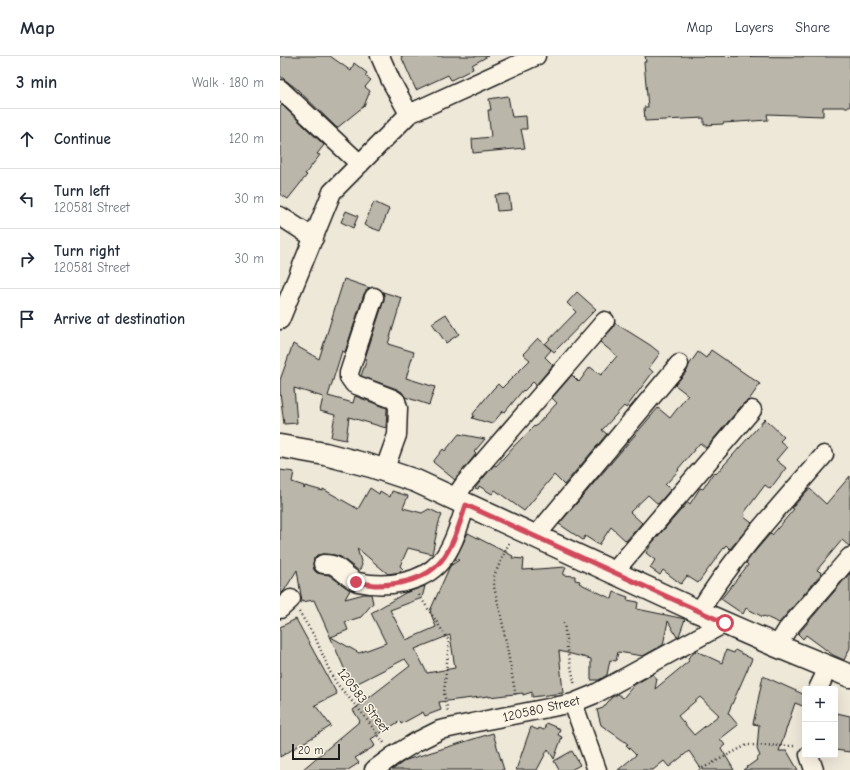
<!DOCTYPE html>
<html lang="en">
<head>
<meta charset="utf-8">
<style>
	body { margin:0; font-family:"Comic Neue",sans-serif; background:#f2f2f3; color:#1f2937 }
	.controls { position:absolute; right:12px; bottom:12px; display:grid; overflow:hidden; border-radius:4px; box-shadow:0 4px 16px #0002 }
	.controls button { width:36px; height:36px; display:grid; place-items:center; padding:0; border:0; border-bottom:1px solid #e0e1e3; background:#fff; color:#1f2937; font:20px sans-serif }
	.scale { position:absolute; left:12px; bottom:10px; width:48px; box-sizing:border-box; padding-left:4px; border:2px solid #1c1c1c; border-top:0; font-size:11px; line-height:14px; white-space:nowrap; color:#1c1c1c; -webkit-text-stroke:3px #fcf5e5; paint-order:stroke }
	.stop { position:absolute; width:12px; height:12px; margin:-9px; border:3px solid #d1495b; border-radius:50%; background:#fff }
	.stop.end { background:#d1495b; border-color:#fff; box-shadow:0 1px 4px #0008 }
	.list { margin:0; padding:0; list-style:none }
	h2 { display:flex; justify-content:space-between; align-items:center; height:52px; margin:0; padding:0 16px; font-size:17px }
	h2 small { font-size:13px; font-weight:400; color:#747a83 }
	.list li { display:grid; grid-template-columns:26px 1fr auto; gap:12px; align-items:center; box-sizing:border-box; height:60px; padding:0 16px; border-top:1px solid #e0e1e3 }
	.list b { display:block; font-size:15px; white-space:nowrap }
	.list p { margin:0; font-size:13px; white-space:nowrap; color:#747a83 }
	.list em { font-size:13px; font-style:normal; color:#747a83 }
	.icon { flex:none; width:22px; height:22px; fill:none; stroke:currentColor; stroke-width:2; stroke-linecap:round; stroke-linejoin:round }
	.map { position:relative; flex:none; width:570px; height:714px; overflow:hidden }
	header { display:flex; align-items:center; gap:24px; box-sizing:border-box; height:56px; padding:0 20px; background:#fff; border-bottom:1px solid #e0e1e3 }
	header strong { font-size:19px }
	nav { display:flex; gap:22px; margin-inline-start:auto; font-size:14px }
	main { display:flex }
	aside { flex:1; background:#fff }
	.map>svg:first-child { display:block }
</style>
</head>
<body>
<header>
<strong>Map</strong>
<nav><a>Map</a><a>Layers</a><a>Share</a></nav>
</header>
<main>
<aside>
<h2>3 min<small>Walk · 180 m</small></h2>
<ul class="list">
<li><svg class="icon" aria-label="ahead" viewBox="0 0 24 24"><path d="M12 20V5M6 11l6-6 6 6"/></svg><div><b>Continue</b></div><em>120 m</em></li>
<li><svg class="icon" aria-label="left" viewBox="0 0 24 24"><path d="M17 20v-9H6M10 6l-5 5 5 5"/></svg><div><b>Turn left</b><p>120581 Street</p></div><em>30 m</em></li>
<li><svg class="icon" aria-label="right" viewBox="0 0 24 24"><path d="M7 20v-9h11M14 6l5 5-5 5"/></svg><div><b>Turn right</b><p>120581 Street</p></div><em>30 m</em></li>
<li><svg class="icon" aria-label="arrive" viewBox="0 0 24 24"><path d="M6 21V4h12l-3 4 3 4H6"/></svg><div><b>Arrive at destination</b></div></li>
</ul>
</aside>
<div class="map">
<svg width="570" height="714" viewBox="0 0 570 714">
	<rect width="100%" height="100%" fill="#eee8d9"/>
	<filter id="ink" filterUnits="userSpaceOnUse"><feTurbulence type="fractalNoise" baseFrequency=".025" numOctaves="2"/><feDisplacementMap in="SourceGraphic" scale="8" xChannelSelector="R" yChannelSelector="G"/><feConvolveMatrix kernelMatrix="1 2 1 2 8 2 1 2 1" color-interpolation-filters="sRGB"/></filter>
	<g filter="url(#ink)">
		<!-- building -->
		<path fill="#bab6aa" stroke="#1c1c1c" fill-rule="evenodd" d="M0 0H50L71 15 74 7 87 17 85 20 91 24 85 31 90 35 84 50 57 72 17 33 0 20Z
			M121 0H208L192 9 193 13 171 24 168 19 136 34Z
			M365 0 570 1V51H543V60L487 58 488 64 443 67V68L424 69V62L365 65 364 51H368L364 6H366Z
			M228 40 232 61 246 60 247 73H241L245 92 193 97 192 83 211 81 208 54H211L209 43Z
			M2 49 44 89 37 98 40 99 25 118 27 119 8 143 0 138V51Z
			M229 138 231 154 217 155 215 139Z
			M94 146 109 153 100 175 84 169Z
			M66 155 78 160 73 172 61 166Z
			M64 223 90 232 87 233 84 238 65 296 62 295 48 340 73 347 75 340 107 352V353L106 372 69 361 66 384 51 381 55 359 40 355 43 341 14 332 17 367 4 368 0 336V324L13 288 39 303Z
			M103 236 122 242 108 288 134 296 126 322 155 331 149 349 125 341 122 336 117 333 81 320 87 303 85 302 104 244V239Z
			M297 236 316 253 274 296 265 288 296 256 287 247Z
			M166 258 179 278 166 287 152 267Z
			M335 267 370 289 380 297 369 312 373 316 346 352 344 350 322 374 327 378 284 429 274 419 244 455 215 434 212 438 199 430 198 433 195 432 214 409 216 410 234 390 254 370 255 371 277 347 272 342 292 319 299 326 310 311 321 319 337 300 320 286 333 272Z
			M258 282 271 294 265 301 273 309 256 329 253 326 244 335 243 334 225 356 223 355 212 368 192 362 194 360 193 358 213 333 218 328 222 332 250 304 243 298Z
			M431 294 480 328 469 344 464 347 426 392 420 387 398 413 399 414 385 429 391 433 378 448 368 439 350 456 362 467 346 485 331 471 319 489 305 480 303 484 279 468 378 352 390 362 408 339 395 329 407 315 409 309 418 296 426 302Z
			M485 363 504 381 500 385 507 391 496 404 506 412 490 433 485 429 464 457 465 459 464 461 472 467 450 493 446 489 418 527 407 520 401 528 383 514 380 519 370 512 375 504 366 497 372 487 408 446 410 448 420 432 423 433 434 416 436 418Z
			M179 378 205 383 194 396 196 398 175 424 153 406 163 393 165 395Z
			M0 414 14 416 12 426 24 430V433L25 430 43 435V433L78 453 90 432 99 438 100 435 110 441 112 435 128 440 123 452 142 457 149 453 162 459 159 466 152 498 128 492 120 510 123 513 120 516 108 518 77 492 82 509 79 515 61 501 55 499 43 498 37 499 34 502 33 508 34 514 37 517 49 519 70 534 65 543 84 538H91L93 547 81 561 65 566 68 574 51 581 79 597 106 587 91 557 125 537 145 530 142 542 110 554 126 584 156 571 150 555 170 510 179 504 175 503 188 477 233 500 232 502 244 503 243 514 286 511 283 519 295 520V524L300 525 299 527 332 543 334 536 348 541 347 544 358 546 357 553 405 563 399 580 397 581 388 565 383 589 363 600 338 596 336 605 330 604 327 619 319 624H311V603L279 595 283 637 252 641V636L243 639V637L209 641V640L159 646 161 654 145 660 143 656 121 668 120 665 91 683 95 690 75 702 79 707 68 714H22L80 665 73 654 130 610 125 603 72 630 34 544 22 546 17 514 4 535 0 539ZM170 579 175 612 147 617 135 593Z
			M570 420V491L562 484 537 514 542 517 499 567 484 560 483 561 466 552 463 558 441 543 468 509 466 507 470 501 490 478 492 479 514 453 512 452 528 434 530 433 546 448Z
			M570 517V592L564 604 553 599 526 579 523 583 518 578Z
			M16 563 57 638 35 649 51 670 0 701V571Z
			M446 594 454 597 455 594 472 603 448 657 458 669 440 683 445 689 441 692 454 714H422L409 695 389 711 384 705 373 714H338L356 699 346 689 348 688 321 669 317 654 323 652 332 641 338 638 343 642 354 629 373 618 377 623 375 633 409 605 408 602 416 595 442 607ZM420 641 439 659 414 679 398 660Z
			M483 620 525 639V651L515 647 499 695H507L518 714H463L477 704 476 703 480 700 477 693 479 669 473 668Z
			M557 657 570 660V696L555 694Z
			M266 667 280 673 278 679 282 681 274 703 268 693 257 714H236L251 671 258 674 259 672 264 674Z
			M213 677 224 714H112L126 704Z
			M292 695 300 709 291 714H279L274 705Z"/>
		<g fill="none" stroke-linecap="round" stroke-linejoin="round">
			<defs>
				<path id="street" d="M100 0 111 25 129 58 256 0
					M0 33 80 108
					M0 160 34 182
					M94 241 69 317V321L74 328 113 343 116 345 118 352 117 379 104 415
					M0 264 52 136 129 58
					M174 443 185 427 325 265
					M255 481 399 308
					M43 508C47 508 52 508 55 510 63 515 70 524 78 526 105 532 142 528 161 505 173 492 180 466 186 449
					M333 517 472 354
					M0 553 11 543
					M419 556C453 500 501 449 544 399
					M497 590 507 574 570 501
					M538 633 548 612
					M293 647 317 714
					M529 699 534 714
					M94 714 113 700 136 686 160 674 197 666 293 647 315 638 445 567"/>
				<path id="secondary" d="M0 390 45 398 91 410 136 425 419 556 497 590 570 620"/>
			</defs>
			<!-- street casing -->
			<use href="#street" stroke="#1c1c1c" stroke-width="21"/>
			<!-- secondary casing -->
			<use href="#secondary" stroke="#1c1c1c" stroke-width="25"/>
			<!-- path -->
			<path stroke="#1c1c1c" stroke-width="2.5" stroke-dasharray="1 3" stroke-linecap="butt" d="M229 487 214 520V531L221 559 236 641
				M139 539 169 585 164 637 168 656
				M19 556 35 581 50 616 57 628 82 657 104 687
				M284 567 287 591 295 630
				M419 714 467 689 516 690"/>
			<!-- street -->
			<use href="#street" stroke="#fcf5e5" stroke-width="18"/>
			<!-- secondary -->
			<use href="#secondary" stroke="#fcf5e5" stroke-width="22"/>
		</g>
	</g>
	<g fill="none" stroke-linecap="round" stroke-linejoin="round" filter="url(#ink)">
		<!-- route -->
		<path stroke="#d1495b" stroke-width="5" d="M76 526C83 527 90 529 97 529 119 529 147 523 161 505 173 491 180 466 186 449L445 567"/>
	</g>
	<g text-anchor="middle" stroke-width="3" stroke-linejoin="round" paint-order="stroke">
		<!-- street labels -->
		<g font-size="13" fill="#1c1c1c" stroke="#fcf5e5">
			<text transform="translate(84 644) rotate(53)" y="5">120583 Street</text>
			<text transform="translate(261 652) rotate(-13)" y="5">120580 Street</text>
		</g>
	</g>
</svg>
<div class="controls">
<button>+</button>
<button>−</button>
</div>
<div class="scale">20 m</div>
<div class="stop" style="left:445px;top:567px"></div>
<div class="stop end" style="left:76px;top:526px"></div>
</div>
</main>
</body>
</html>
